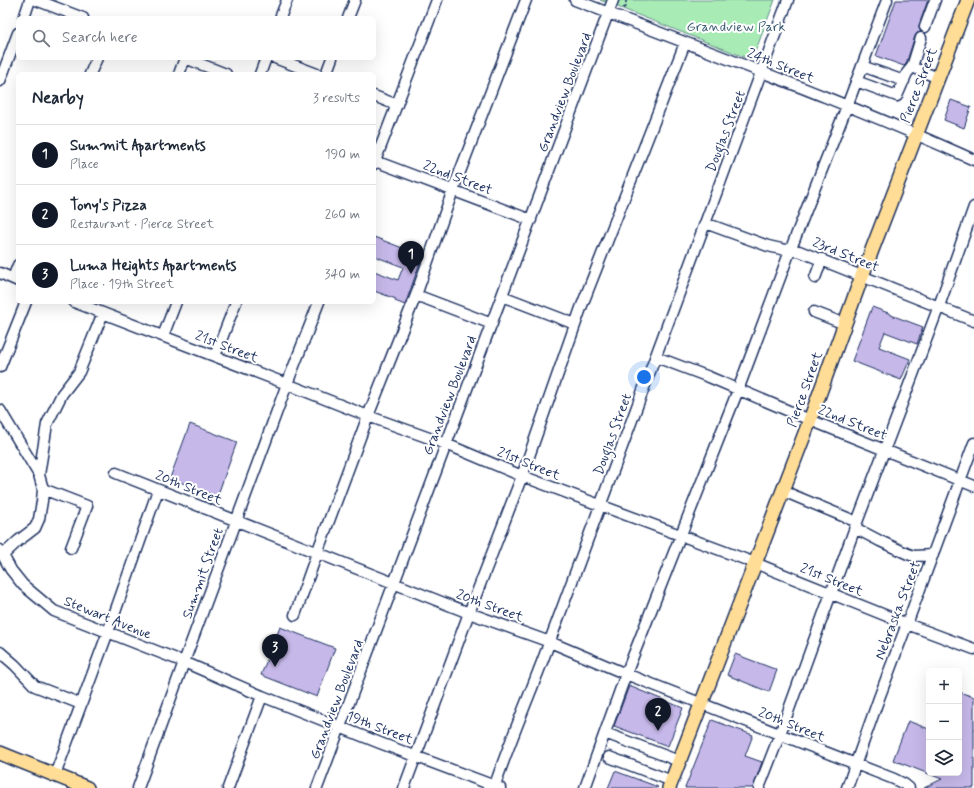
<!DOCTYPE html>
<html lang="en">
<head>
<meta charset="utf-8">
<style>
	body { margin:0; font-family:Mynerve,sans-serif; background:#f6f6f7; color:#1f2937 }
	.controls { position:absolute; right:12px; bottom:12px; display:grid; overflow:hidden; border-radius:6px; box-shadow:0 4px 16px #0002 }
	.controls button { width:36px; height:36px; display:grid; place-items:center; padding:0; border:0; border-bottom:1px solid #e0e1e3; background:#fff; color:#1f2937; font:20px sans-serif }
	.you { position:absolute; left:644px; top:377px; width:14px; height:14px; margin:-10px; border:3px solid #fff; border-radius:50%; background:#1a73e8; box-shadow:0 0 0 6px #1a73e833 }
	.badge { display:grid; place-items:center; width:26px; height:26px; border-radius:50%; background:#111827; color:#fff; font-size:13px; font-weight:700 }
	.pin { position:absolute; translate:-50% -33px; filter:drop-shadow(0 1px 2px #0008) }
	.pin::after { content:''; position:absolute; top:21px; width:14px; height:12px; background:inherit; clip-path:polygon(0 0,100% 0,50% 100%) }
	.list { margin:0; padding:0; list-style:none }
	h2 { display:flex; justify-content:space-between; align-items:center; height:52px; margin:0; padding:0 16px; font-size:17px }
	h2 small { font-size:13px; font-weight:400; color:#747a83 }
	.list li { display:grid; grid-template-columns:26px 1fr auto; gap:12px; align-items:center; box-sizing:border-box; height:60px; padding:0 16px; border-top:1px solid #e0e1e3 }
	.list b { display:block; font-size:15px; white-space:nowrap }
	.list p { margin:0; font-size:13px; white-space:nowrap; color:#747a83 }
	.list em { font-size:13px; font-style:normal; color:#747a83 }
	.icon { flex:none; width:22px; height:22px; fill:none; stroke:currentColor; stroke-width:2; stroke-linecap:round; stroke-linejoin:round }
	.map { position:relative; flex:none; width:974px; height:788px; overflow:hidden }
	.search { position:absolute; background:#fff; box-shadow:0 4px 16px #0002; left:16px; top:16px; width:360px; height:44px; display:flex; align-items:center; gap:10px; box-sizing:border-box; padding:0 14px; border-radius:6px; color:#747a83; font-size:15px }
	.panel { position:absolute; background:#fff; box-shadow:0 4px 16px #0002; left:16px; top:72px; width:360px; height:232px; border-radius:6px }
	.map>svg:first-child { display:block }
</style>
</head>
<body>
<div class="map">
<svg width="974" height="788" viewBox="0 0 974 788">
	<rect width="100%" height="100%" fill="#fff"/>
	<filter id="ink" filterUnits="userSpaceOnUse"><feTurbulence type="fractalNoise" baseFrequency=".025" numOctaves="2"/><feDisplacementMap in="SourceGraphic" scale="8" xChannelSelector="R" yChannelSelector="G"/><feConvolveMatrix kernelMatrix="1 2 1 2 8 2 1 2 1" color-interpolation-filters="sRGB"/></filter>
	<g filter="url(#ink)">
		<!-- green -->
		<path fill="#a8ebb5" stroke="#628d8a" d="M600 0H775L752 60Z"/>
		<!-- building -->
		<path fill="#c6b8e9" stroke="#1b2f5e" d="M896 0H928L919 25V28L921 32 917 33 915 36 906 64 904 66 876 56Z
			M951 100 971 107 964 128 944 120Z
			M374 237 413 252V250L423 254 405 305 395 301 396 299 374 291V271L398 280 403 267 374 256Z
			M872 307 891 314V315L923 327 917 344 885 332 879 347 910 359 901 380 852 361Z
			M190 424 237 442 217 497 170 478Z
			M280 627 335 648 317 697 261 675Z
			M735 654 777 670 769 692 727 675Z
			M629 686 683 708 668 746 614 726Z
			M959 692 974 697V788H924L942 779 893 760 908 721 929 729V773H959Z
			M712 720 753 735 745 756 762 762 753 788H685Z
			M615 771 658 787 657 788H608Z"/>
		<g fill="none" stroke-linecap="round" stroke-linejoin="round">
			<defs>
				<path id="minor" d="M36 0 83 18
					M575 0C708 52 844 101 974 160
					M24 18 30 0
					M280 18 287 0
					M348 18 355 0
					M925 27 935 0
					M185 58 226 74
					M275 58 317 74
					M862 66 904 81
					M912 67 921 38
					M90 74 97 58
					M179 74 185 58
					M260 74 266 58
					M326 74 332 58
					M0 81 18 33
					M856 81 897 96 907 73 912 67 938 78
					M374 96 397 105
					M375 161 531 220
					M374 164 437 0
					M705 223 768 246 790 251H799L974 321
					M0 273 18 281
					M13 278 18 265
					M815 278 822 259
					M416 295 492 324
					M502 296 575 324
					M74 302 287 384 368 416 446 444 522 476 755 563 907 624 974 649
					M814 312 845 324
					M163 336 176 302
					M215 356 236 302
					M656 357 709 377 810 420 974 486
					M0 367 26 302
					M0 410 39 475
					M116 473 469 613 550 642 626 674 894 779 904 784 909 788
					M43 489 87 506 71 548
					M783 491 857 522
					M855 528 880 541 908 554 914 556 933 555
					M0 550 11 570 23 585 54 611 184 662 262 696 380 743 500 788
					M3 555 18 541 35 528 39 519 42 501 43 489 39 475 47 424 62 394 79 372 103 313
					M295 615 317 553 368 416 416 295 453 190 526 0
					M0 652 15 665 35 686 81 704
					M605 733 679 761
					M609 757 672 781
					M55 775 108 632 158 490
					M138 788 184 662 287 384 319 302
					M228 788 262 696
					M317 788 613 0
					M404 788 469 613 522 476 581 308 685 43
					M494 788C511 737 533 688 551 638 630 425 709 213 788 0
					M585 788 626 674 738 390 790 251 847 106 887 0
					M759 788 780 734 857 522 939 306 974 207
					M847 788 879 698 907 624 974 443"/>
				<path id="major" d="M0 753 87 788
					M669 788 810 420 862 276 968 0"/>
			</defs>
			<!-- minor casing -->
			<use href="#minor" stroke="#1b2f5e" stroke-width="13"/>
			<!-- major casing -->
			<use href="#major" stroke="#1b2f5e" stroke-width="16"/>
			<!-- path -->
			<path stroke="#1b2f5e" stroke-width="1.5" stroke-dasharray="4 3" stroke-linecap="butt" d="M623 8 626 7V0"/>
			<!-- minor -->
			<use href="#minor" stroke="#fff" stroke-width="10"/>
			<!-- major -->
			<use href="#major" stroke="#ffdd96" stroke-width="13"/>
		</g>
	</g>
	<g text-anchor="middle" stroke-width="4" stroke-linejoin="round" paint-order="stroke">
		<!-- park labels -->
		<g font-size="14" fill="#3e5e74" stroke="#fff">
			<text x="736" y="31">Grandview Park</text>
		</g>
		<!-- street labels -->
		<g font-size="14" fill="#1b2f5e" stroke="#fff">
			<text transform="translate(781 65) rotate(22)" y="5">24th Street</text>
			<text transform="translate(918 85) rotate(-69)" y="5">Pierce Street</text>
			<text transform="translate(564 92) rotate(-69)" y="5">Grandview Boulevard</text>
			<text transform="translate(725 131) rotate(-69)" y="5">Douglas Street</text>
			<text transform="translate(458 177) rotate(21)" y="5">22nd Street</text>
			<text transform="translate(846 254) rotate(22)" y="5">23rd Street</text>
			<text transform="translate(227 346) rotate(21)" y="5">21st Street</text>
			<text transform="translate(804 389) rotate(-70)" y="5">Pierce Street</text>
			<text transform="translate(449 395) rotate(-69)" y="5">Grandview Boulevard</text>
			<text transform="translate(853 422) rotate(22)" y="5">22nd Street</text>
			<text transform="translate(612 434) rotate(-70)" y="5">Douglas Street</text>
			<text transform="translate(529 463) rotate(22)" y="5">21st Street</text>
			<text transform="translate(189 487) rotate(22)" y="5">20th Street</text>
			<text transform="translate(202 573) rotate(-70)" y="5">Summit Street</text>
			<text transform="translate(832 579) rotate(22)" y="5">21st Street</text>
			<text transform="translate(490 605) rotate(20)" y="5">20th Street</text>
			<text transform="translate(897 610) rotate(-69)" y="5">Nebraska Street</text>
			<text transform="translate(108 617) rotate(22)" y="5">Stewart Avenue</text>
			<text transform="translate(336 699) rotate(-69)" y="5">Grandview Boulevard</text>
			<text transform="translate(792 724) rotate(22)" y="5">20th Street</text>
			<text transform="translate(380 727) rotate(21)" y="5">19th Street</text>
		</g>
	</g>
</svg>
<div class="controls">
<button>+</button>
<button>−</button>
<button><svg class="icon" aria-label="layers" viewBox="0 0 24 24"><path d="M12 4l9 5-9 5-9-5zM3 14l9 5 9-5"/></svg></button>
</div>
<div class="you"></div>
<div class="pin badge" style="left:411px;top:274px">1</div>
<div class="pin badge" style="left:658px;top:731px">2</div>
<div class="pin badge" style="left:275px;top:667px">3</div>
<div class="search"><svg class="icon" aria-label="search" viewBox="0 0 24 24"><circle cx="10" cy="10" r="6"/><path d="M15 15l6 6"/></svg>Search here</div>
<section class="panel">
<h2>Nearby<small>3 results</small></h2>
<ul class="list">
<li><span class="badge">1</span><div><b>Summit Apartments</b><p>Place</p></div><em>190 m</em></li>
<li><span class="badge">2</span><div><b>Tony's Pizza</b><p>Restaurant · Pierce Street</p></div><em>260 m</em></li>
<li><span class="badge">3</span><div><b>Luma Heights Apartments</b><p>Place · 19th Street</p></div><em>340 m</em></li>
</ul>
</section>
</div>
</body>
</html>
